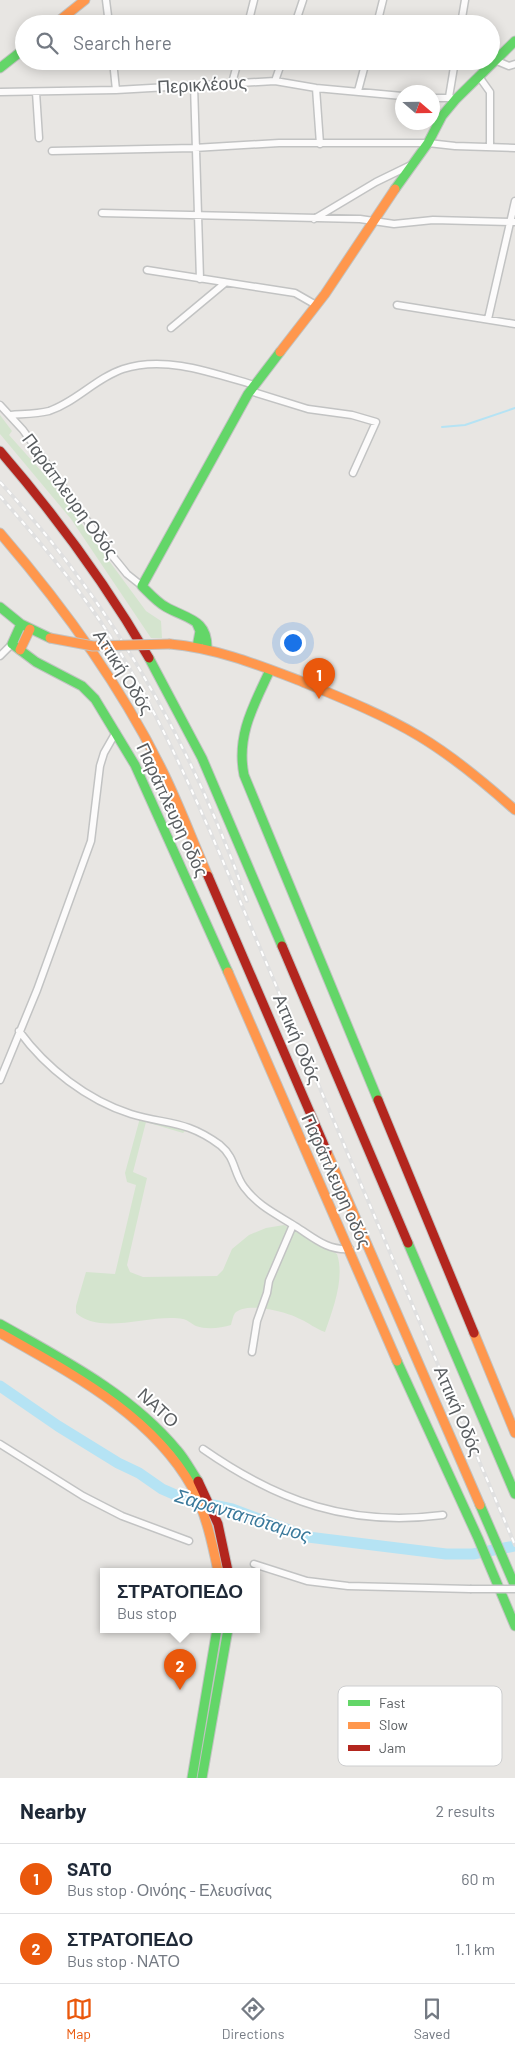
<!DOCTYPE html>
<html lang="en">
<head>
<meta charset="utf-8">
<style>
	body { margin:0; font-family:Barlow,sans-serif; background:#f2f2f3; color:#1f2937 }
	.compass { position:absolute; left:395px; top:85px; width:45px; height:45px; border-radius:50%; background:#fff; box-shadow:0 2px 12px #0003; rotate:110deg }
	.you { position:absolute; left:292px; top:642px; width:18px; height:18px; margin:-12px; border:4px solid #fff; border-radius:50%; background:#1a73e8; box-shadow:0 0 0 8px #1a73e833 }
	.badge { display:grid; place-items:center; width:32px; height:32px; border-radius:50%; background:#ea580c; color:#fff; font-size:16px; font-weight:700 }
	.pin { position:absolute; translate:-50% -41px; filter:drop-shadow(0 1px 2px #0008) }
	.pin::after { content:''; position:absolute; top:26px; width:18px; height:15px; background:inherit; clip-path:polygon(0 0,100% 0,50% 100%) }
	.popup { position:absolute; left:100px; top:1568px; width:160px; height:65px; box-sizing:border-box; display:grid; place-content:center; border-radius:0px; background:#fff; filter:drop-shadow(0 1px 4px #0005); font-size:16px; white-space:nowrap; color:#747a83 }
	.popup b { font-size:19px; color:#1f2937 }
	.popup::after { content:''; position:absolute; left:50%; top:100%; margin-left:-10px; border:10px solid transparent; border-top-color:#fff }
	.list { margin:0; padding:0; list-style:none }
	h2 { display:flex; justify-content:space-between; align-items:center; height:65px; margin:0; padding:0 20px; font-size:21px }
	h2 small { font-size:16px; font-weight:400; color:#747a83 }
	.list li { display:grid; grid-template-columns:32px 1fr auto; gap:15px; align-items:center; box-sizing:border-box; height:70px; padding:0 20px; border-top:1px solid #e0e1e3 }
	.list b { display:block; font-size:19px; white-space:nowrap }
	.list p { margin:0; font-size:16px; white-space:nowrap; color:#747a83 }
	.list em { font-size:16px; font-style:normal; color:#747a83 }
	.icon { flex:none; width:28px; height:28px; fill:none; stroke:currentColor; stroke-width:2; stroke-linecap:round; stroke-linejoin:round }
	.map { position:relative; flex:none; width:515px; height:1778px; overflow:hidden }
	.search { position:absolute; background:#fff; box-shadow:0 2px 12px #0003; left:15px; right:15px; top:15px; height:55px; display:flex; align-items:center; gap:12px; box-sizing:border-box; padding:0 18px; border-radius:28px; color:#747a83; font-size:19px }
	.sheet { height:205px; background:#fff }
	nav { display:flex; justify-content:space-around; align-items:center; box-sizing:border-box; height:70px; border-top:1px solid #e0e1e3; background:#fff; font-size:14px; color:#747a83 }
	nav a { display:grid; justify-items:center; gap:2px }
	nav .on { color:#ea580c }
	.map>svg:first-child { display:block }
</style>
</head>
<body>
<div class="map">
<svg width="515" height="1778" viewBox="0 0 515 1778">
	<rect width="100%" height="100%" fill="#e8e6e3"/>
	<!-- green -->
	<path fill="#d4e4ce" d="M0 415 12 431 9 435 51 482 146 611 161 621 162 638H151L71 519 0 434Z
		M140 1118 186 1130 183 1133 146 1122 133 1172 147 1178 127 1265 130 1272 143 1277 217 1276 223 1270 232 1249 249 1235 266 1228 284 1225 337 1254C345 1278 333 1309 325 1332 316 1329 309 1323 300 1319 288 1312 246 1301 235 1313 233 1316 232 1321 231 1325 221 1328 207 1330 196 1326 192 1324 188 1320 183 1319 152 1313 101 1336 76 1313V1306L86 1272 115 1274 136 1185 127 1182 125 1173Z"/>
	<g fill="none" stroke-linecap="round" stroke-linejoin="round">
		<!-- stream -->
		<path stroke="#b5e3f4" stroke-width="2" d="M442 427 465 425 515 408"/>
		<!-- river -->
		<path stroke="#b5e3f4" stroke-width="11" d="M0 1386 58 1426 118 1463 139 1473 162 1489 185 1499 232 1509 308 1537 446 1554H473L515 1546"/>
		<defs>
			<path id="street" d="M106 0 109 24
				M248 24 254 0
				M295 24 303 0
				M377 24 383 0
				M461 24 465 0
				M113 61 116 90
				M497 61 509 66 515 64
				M480 78 490 92V147
				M275 81 282 61
				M232 83 238 61
				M194 85 200 279
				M316 88 320 144
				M358 91 366 61
				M0 92 116 90 275 81 316 88 402 96
				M36 92 39 138
				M449 97 455 61
				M432 98H452
				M52 151 194 148 279 143H428L455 146 515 148
				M102 213 360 219 394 224 433 220 515 222
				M314 219 376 182 413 164
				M147 270 295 293 316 305
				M397 305 515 324
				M488 319 515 201
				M171 328 225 283
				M250 391 308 409 352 415 376 422 353 473
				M0 405 23 430 110 553 127 574 142 586
				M11 415C23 414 37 414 49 411 76 402 96 378 123 369 165 355 213 373 254 385
				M0 656 12 644
				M19 1031C46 1068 87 1100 131 1114 168 1125 186 1120 220 1145 236 1158 233 1172 244 1187 258 1206 276 1214 295 1226 313 1237 327 1251 350 1249
				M0 1080 37 990 91 841 100 766 104 753 116 732
				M252 1352 257 1321 267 1293 269 1281 293 1225
				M0 1444 83 1496 122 1516 189 1541
				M203 1449C279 1502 350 1527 443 1515
				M254 1564 307 1581 348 1586 470 1589"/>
			<path id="fast" d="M0 68 24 49
				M395 189 428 143 442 116 456 99 515 41
				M0 607 21 624 50 638
				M21 624 12 644 36 662 82 686 95 699 135 765 228 972
				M197 624 200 631 197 647
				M207 649C208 619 187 619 166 607 157 602 149 593 142 586L248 394 280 352
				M149 658 202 758 282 946
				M270 670C254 705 236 735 244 775L378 1100
				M408 1243 515 1494
				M0 1324C62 1359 131 1394 177 1450 185 1459 191 1471 198 1481
				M397 1361 478 1538 515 1626
				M480 1505 515 1586
				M192 1778 217 1629
				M202 1778 228 1629"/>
			<path id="slow" d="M55 24 85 0
				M280 352 325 294 395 189
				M0 533C63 606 122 687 164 774 180 807 193 842 208 876
				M170 644C215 648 256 664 298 680 339 697 380 713 419 736 454 757 485 783 515 810
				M20 650 30 629
				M228 972 397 1361
				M327 1152 480 1505
				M0 1333C70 1373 151 1414 192 1487 206 1514 212 1542 218 1571
				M474 1333 515 1433"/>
			<path id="jam" d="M0 451C56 516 106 584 149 658
				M208 876 327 1152
				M282 946 408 1243
				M378 1100 474 1333
				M198 1481 218 1524 228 1571"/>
		</defs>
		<!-- street casing -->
		<use href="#street" stroke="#c2c3c3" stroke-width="9"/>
		<!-- fast casing -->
		<use href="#fast" stroke="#c2c3c2" stroke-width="11"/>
		<!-- slow casing -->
		<use href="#slow" stroke="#c2c3c2" stroke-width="11"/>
		<!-- jam casing -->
		<use href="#jam" stroke="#c2c3c2" stroke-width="11"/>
		<!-- street -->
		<use href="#street" stroke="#fcfbfb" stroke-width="6"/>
		<!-- fast -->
		<use href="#fast" stroke="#63d668" stroke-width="9"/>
		<!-- slow -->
		<use href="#slow" stroke="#ff974d" stroke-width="9"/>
		<!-- jam -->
		<use href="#jam" stroke="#b3261e" stroke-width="9"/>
		<defs>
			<path id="rail" d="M0 482C111 602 193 746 247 901
				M0 496C39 541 78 586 110 636 153 704 187 778 219 852L515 1545"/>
		</defs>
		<!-- rail casing -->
		<use href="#rail" stroke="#e0e0e0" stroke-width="4"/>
		<!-- rail -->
		<use href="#rail" stroke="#fff" stroke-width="2" stroke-dasharray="5.5" stroke-linecap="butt"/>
		<defs>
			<path id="street-bridge" d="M470 1589H515"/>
			<path id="slow-bridge" d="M50 638 93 646 170 644"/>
		</defs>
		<!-- street-bridge casing -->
		<use href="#street-bridge" stroke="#c2c3c3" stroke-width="9" stroke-linecap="butt"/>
		<!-- slow-bridge casing -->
		<use href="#slow-bridge" stroke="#c2c3c2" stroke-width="11" stroke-linecap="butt"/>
		<!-- street-bridge -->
		<use href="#street-bridge" stroke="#fcfbfb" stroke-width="6"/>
		<!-- slow-bridge -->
		<use href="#slow-bridge" stroke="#ff974d" stroke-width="9"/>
	</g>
	<g text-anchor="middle" stroke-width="4" stroke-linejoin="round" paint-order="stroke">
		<!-- street labels -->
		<g font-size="18" fill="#595d60" stroke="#fff">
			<text transform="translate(202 85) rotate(-3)" y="6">Περικλέους</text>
			<text transform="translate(70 496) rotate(54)" y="6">Παράπλευρη Οδός</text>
			<text transform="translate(123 672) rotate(58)" y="6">Αττική Οδός</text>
			<text transform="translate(172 810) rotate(65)" y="6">Παράπλευρη οδός</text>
			<text transform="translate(297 1039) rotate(67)" y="6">Αττική Οδός</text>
			<text transform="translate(336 1181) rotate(66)" y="6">Παράπλευρη οδός</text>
			<text transform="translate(158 1408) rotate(43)" y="6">ΝΑΤΟ</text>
			<text transform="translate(458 1411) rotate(67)" y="6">Αττική Οδός</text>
		</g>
		<!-- water labels -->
		<g font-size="19" font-style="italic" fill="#3a799b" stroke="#fff">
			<text transform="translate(243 1515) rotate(17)" y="7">Σαρανταπόταμος</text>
		</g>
	</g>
	<!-- legend -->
	<rect x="338" y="1686" width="164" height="80" rx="8" fill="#fff" stroke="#cdcecf" stroke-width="1"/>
	<rect x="348" y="1700" width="22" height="6" fill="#63d668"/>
	<rect x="348" y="1722" width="22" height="7" fill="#ff974d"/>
	<rect x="348" y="1745" width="22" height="6" fill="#b3261e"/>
	<g font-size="14" fill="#595d60">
		<text x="379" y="1708">Fast</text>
		<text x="379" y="1730">Slow</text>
		<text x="379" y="1753">Jam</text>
	</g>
</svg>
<svg class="compass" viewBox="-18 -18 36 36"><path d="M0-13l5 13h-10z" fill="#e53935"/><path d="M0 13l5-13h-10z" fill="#747a83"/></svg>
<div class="you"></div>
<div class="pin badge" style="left:319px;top:699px">1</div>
<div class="pin badge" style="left:180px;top:1690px">2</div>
<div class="popup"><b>ΣΤΡΑΤΟΠΕΔΟ</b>Bus stop</div>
<div class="search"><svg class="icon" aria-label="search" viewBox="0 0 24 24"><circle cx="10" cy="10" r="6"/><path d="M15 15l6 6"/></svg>Search here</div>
</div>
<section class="sheet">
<h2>Nearby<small>2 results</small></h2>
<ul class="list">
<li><span class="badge">1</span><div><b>SATO</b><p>Bus stop · Οινόης - Ελευσίνας</p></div><em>60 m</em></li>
<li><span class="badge">2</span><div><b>ΣΤΡΑΤΟΠΕΔΟ</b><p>Bus stop · ΝΑΤΟ</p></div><em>1.1 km</em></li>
</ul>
</section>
<nav>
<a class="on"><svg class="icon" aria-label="map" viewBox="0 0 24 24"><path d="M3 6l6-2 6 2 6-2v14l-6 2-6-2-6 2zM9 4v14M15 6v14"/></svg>Map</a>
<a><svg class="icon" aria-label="directions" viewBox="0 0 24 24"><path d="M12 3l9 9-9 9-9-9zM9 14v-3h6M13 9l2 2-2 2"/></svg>Directions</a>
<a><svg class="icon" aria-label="saved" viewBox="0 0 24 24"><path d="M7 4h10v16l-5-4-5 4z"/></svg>Saved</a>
</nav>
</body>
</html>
